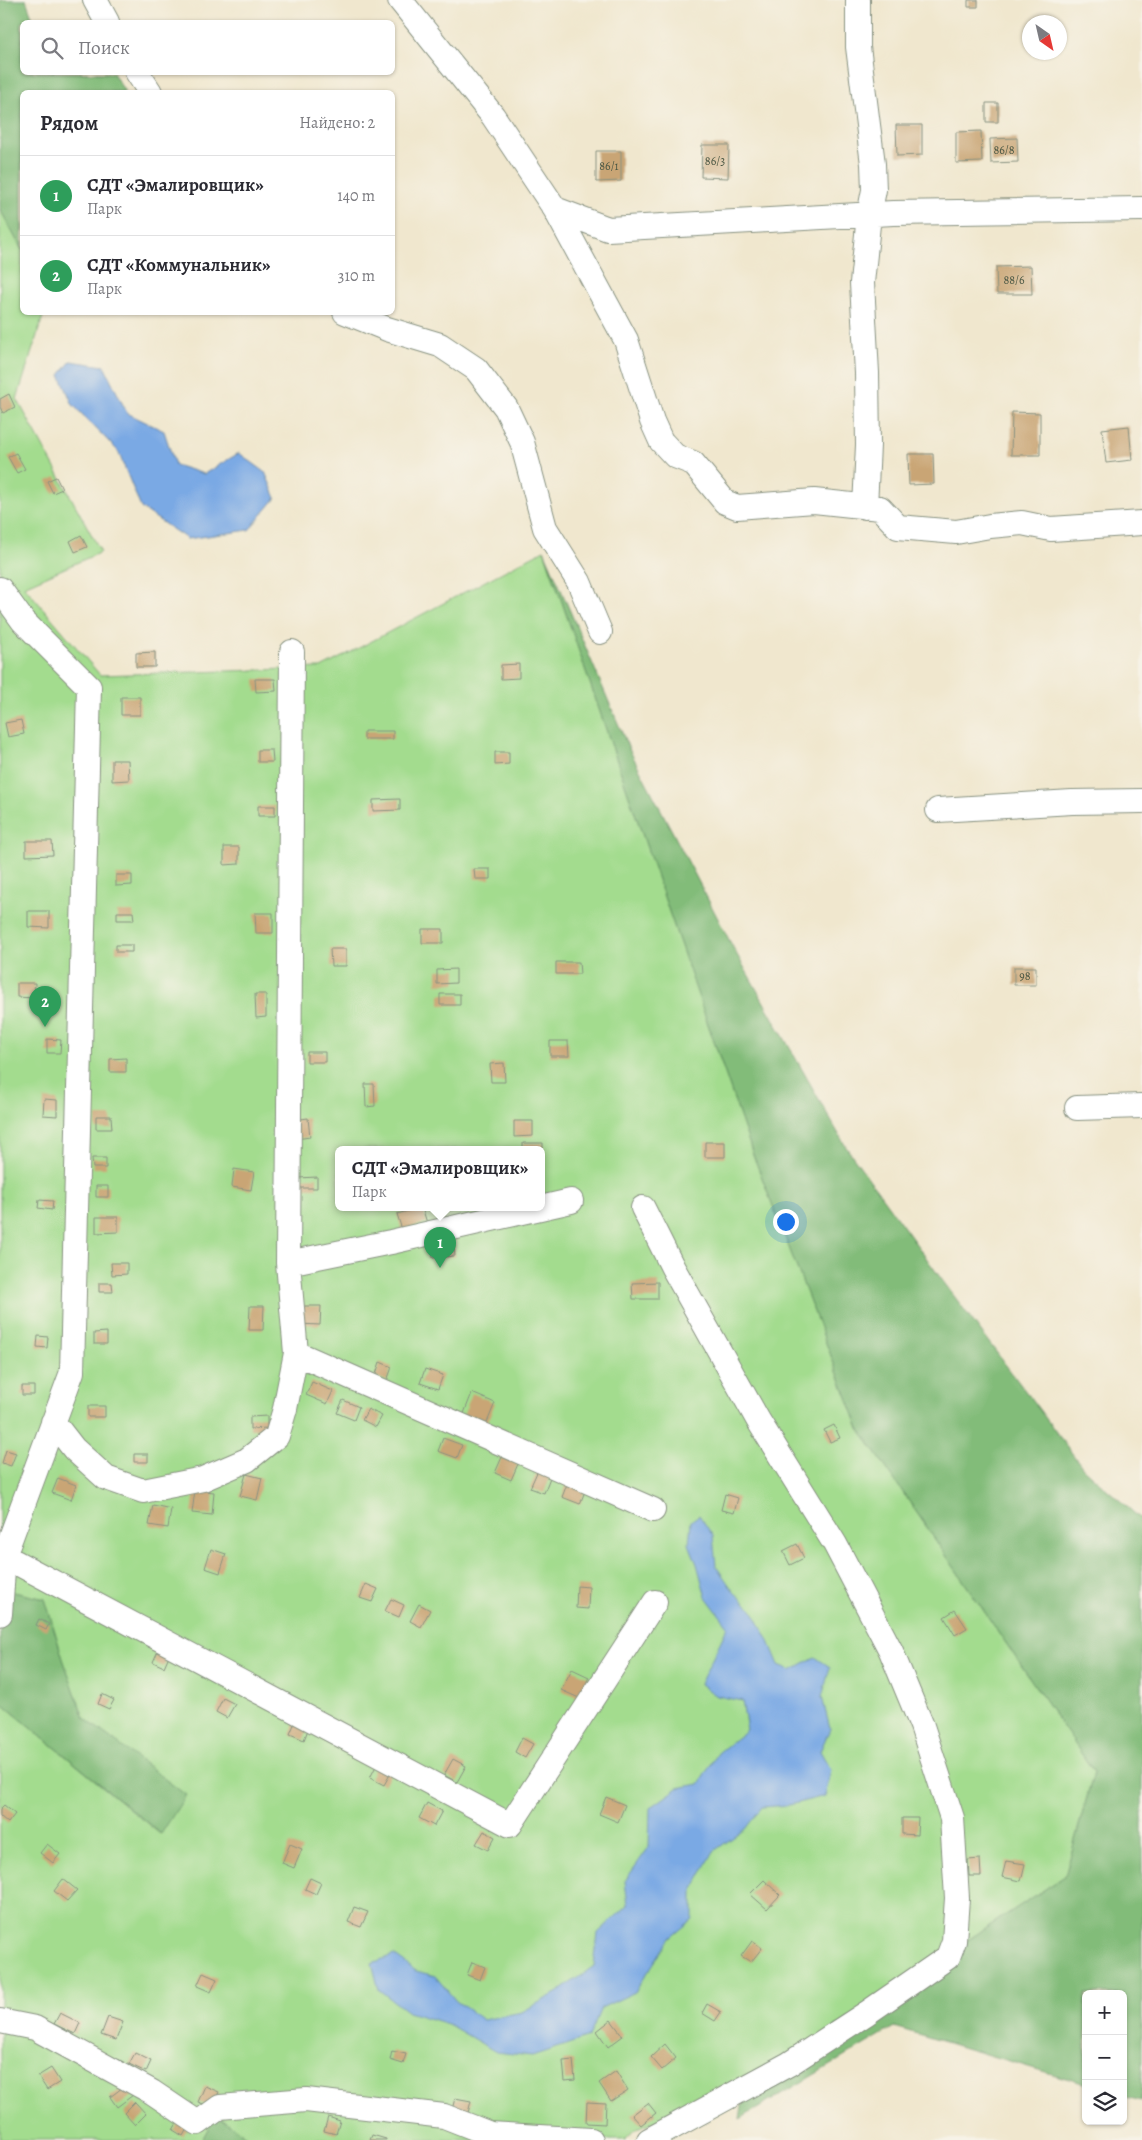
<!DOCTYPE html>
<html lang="ru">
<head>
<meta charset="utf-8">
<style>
	body { margin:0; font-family:Alegreya,serif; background:#f2f2f3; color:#2b2b33 }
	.controls { position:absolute; right:15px; bottom:15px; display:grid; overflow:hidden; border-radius:8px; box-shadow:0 1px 4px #0004 }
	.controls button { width:45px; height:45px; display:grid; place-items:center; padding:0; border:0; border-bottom:1px solid #e1e1e2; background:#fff; color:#2b2b33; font:25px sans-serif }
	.compass { position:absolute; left:1022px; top:15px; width:45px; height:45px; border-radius:50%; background:#fff; box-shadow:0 1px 4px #0004; rotate:146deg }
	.you { position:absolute; left:785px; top:1221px; width:18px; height:18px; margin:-12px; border:4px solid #fff; border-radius:50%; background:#1a73e8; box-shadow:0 0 0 8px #1a73e833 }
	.badge { display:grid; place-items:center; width:32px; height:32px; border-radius:50%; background:#1a73e8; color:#fff; font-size:16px; font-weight:700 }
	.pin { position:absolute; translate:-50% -41px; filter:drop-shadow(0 1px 2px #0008) }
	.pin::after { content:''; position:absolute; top:26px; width:18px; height:15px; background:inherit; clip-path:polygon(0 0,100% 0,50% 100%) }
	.popup { position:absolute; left:335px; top:1146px; width:210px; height:65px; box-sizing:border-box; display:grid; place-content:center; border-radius:8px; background:#fff; filter:drop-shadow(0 1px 4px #0005); font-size:16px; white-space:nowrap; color:#7c7c81 }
	.popup b { font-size:19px; color:#2b2b33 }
	.popup::after { content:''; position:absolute; left:50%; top:100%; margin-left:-10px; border:10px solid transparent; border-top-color:#fff }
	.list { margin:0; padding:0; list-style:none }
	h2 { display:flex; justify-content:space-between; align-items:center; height:65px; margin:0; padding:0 20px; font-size:21px }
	h2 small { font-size:16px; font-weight:400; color:#7c7c81 }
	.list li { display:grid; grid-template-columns:32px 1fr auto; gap:15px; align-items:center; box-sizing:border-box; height:80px; padding:0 20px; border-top:1px solid #e1e1e2 }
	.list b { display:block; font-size:19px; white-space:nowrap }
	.list p { margin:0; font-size:16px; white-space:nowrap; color:#7c7c81 }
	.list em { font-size:16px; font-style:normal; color:#7c7c81 }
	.icon { flex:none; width:28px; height:28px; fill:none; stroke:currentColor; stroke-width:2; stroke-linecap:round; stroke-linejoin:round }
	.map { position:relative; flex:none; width:1142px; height:2140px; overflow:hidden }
	.search { position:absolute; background:#fff; box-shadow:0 1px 4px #0004; left:20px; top:20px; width:375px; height:55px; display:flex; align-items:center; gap:12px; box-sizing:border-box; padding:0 18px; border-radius:8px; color:#7c7c81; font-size:19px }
	.panel { position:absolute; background:#fff; box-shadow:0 1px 4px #0004; left:20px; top:90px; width:375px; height:225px; border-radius:8px }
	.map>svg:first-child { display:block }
</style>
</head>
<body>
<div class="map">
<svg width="1142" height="2140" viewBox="0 0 1142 2140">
	<rect width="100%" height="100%" fill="#f7f3e8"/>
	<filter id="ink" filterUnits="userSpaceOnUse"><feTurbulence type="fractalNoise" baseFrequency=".02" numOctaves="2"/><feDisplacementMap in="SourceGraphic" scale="10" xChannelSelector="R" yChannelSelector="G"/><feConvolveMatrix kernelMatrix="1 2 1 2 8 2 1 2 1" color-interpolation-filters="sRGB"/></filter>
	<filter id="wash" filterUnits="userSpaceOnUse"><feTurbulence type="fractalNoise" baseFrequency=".0096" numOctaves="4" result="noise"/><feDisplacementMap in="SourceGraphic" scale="20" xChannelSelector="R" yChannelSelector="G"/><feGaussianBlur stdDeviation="1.12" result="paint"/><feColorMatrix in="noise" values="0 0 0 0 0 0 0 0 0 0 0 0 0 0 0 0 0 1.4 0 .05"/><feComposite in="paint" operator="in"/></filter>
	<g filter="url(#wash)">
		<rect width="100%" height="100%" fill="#f0e7ce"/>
		<!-- green -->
		<path fill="#a3dc8e" stroke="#618c61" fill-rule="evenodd" d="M0 209 22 250V312L44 313 17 399 101 552 24 586 100 675 321 668 544 550 754 1157 859 1428 1094 1772 1065 1876 745 2087 634 2130 625 2140H251L216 2114 202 2140H0V1702L160 1834 185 1795 84 1718 63 1659 45 1599 0 1589ZM339 1149H541V1207H339Z"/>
		<!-- forest -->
		<path fill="#82bc79" stroke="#507c56" d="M0 0H26L34 22H83H22V72L113 73 125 92H22V250L0 209Z
			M544 550 629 749 736 953 846 1147 945 1284 1083 1468 1142 1520V2101L1123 2096V1994H1086V2084L894 2027 740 2119 745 2087 1065 1876 1094 1772 859 1428 754 1157Z
			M0 1589 45 1599 63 1659 84 1718 186 1795 161 1834 0 1702Z
			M216 2114 251 2140H202Z"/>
		<!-- water -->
		<path fill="#7aa9e4" stroke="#4c738c" d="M71 361 104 366 127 413 164 431 175 465 204 474 239 453 265 472 276 498 249 530 187 539 141 508 118 451 73 405 60 375Z
			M699 1515 713 1536 716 1566 734 1592 751 1608 768 1639 779 1665 791 1670 815 1657 830 1667 822 1697 830 1729 820 1751 831 1770 825 1796 789 1805 762 1807 745 1829 714 1851 693 1889V1919L670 1938 635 1992 601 2008 589 2037 532 2056 496 2052 448 2024 408 2012 379 1990 372 1963 394 1955 416 1971 435 1976 456 2001 483 2020 522 2012 558 1992 594 1966 598 1933 628 1905 625 1881 649 1847 650 1808 678 1788 699 1784 718 1753 747 1730 742 1701 717 1696 700 1684 728 1626 706 1597 697 1564 689 1544 691 1521Z"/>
		<g id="blocks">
			<!-- building -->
			<path fill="#c9a575" d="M968 0H978V7H968Z
				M986 103H998V122H986Z
				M896 125H922V155L897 156Z
				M981 131 982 162 956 163V132Z
				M1017 138 1018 162 991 163 990 139Z
				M702 145H729L728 178 701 177Z
				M596 151H621V181L596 182Z
				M1031 266 1032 294H997L996 267Z
				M9 394 15 407 3 413 0 407V399Z
				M1012 412 1040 413V455H1011Z
				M1129 426 1132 460 1106 463 1102 429Z
				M16 453 25 469 17 473 8 457Z
				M908 454H933L934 484 909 485Z
				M56 477 62 489 53 493 47 481Z
				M81 535 87 547 75 552 70 541Z
				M155 652V667H136V653Z
				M519 664V678L501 679V665Z
				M255 679H275L276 691 256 692Z
				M121 697H140V715H121Z
				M21 720 24 734 8 737 5 723Z
				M364 731H393V739H364Z
				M258 750H272L273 762H258Z
				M495 752H509V764L495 765Z
				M112 760H128L129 780 112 781Z
				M400 799V810L373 811V800Z
				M258 806H275V816H258Z
				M26 841H52L53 855 26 856Z
				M224 847H239V864L224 865Z
				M474 869H490V879H475Z
				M116 875H132V885L116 886Z
				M28 911H49V928L28 927Z
				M117 912H133L134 920H117Z
				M255 913H273V933H256Z
				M422 929H443V943H422Z
				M116 945H132V952H116Z
				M330 949H346V966H331Z
				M556 962H579L580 974H556Z
				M1014 967H1036V985H1014Z
				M456 969V983L437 984V970Z
				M17 983H35L34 998 17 997Z
				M255 994H266V1017L256 1018Z
				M440 994H460V1005H440Z
				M47 1039 61 1040 60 1053H47Z
				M550 1041H568L569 1056H550Z
				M307 1052H325V1062H307Z
				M126 1058V1072H110V1059Z
				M504 1063 505 1082H491L490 1064Z
				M365 1084H374L375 1106 366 1107Z
				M44 1099 57 1100V1116L43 1115Z
				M96 1116H111L112 1129H96Z
				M308 1118 310 1137 296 1139 294 1120Z
				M514 1121H533V1136L514 1137Z
				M705 1142H725V1157H705Z
				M523 1143H543V1149H523Z
				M92 1158H106V1168H93Z
				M234 1169 254 1172 251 1190 232 1187Z
				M317 1177V1188H299L298 1178Z
				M96 1186H108V1197H96Z
				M39 1200 53 1201 52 1210 38 1208Z
				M422 1207 427 1223 402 1230 397 1214Z
				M96 1217H118V1232L96 1233Z
				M453 1236 455 1256 433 1258 431 1238Z
				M111 1263H127V1274L112 1275Z
				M658 1282V1299H633L632 1283Z
				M99 1283H112L113 1292H99Z
				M250 1306H264L263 1330H249Z
				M298 1306H321L320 1325 298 1324Z
				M107 1332V1344H94V1333Z
				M38 1336 48 1337 47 1348 37 1347Z
				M380 1362 392 1367 387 1381 375 1377Z
				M425 1369 443 1375 438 1389 420 1383Z
				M312 1382 333 1391 327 1404 306 1395Z
				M22 1386H34V1395H22Z
				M472 1393 495 1403 486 1425 463 1416Z
				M343 1400 359 1407 354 1420 337 1413Z
				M88 1406H105V1417H88Z
				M368 1409 382 1416 376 1427 362 1420Z
				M267 1416V1428L250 1429V1417Z
				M834 1425 840 1438 830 1442 824 1430Z
				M443 1438 462 1445 457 1458 438 1451Z
				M6 1450 16 1453 11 1466 2 1463Z
				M134 1454H148V1462H134Z
				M502 1457 518 1464 511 1480 495 1473Z
				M538 1470 551 1475 544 1493 530 1488Z
				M246 1474 262 1478 257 1500 240 1496Z
				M58 1478 76 1485 71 1500 52 1493Z
				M569 1479 587 1486 580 1504 562 1497Z
				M195 1490 214 1492 212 1515 192 1513Z
				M725 1494 738 1498 734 1513 721 1510Z
				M153 1505 171 1509 168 1528 149 1525Z
				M797 1544 804 1558 790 1565 783 1551Z
				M211 1549 226 1554 220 1573 205 1568Z
				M366 1584 378 1589 372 1602 360 1598Z
				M577 1586 589 1587 588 1609 576 1608Z
				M391 1599 404 1605 399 1617 385 1611Z
				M419 1604 430 1610 421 1627 410 1621Z
				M955 1610 967 1628 955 1635 944 1617Z
				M39 1619 49 1624 46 1630 36 1625Z
				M160 1646 171 1651 164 1667 153 1662Z
				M572 1669 589 1677 579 1698 561 1690Z
				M102 1694 114 1700 109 1709 98 1704Z
				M223 1698 235 1704 227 1718 216 1712Z
				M295 1722 309 1727 304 1740 290 1734Z
				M522 1738 533 1744 525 1758 515 1752Z
				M453 1759 466 1766 457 1782 444 1775Z
				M377 1764 392 1771 384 1785 370 1778Z
				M606 1797 625 1805 618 1822 599 1814Z
				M427 1803 442 1811 434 1826 419 1818Z
				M4 1805 15 1814 8 1823 0 1816V1809Z
				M902 1818H918L917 1835 902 1834Z
				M484 1831 495 1837 488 1850 476 1844Z
				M47 1844 60 1854 53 1863 40 1853Z
				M290 1844 302 1849 294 1868 282 1863Z
				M980 1859 981 1876H969L968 1860Z
				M1006 1861 1025 1864 1021 1881 1002 1877Z
				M310 1878 321 1883 316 1894 305 1889Z
				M63 1879 77 1890 67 1901 54 1891Z
				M764 1880 780 1895 767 1909 750 1894Z
				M354 1907 368 1912 361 1927 348 1922Z
				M752 1941 762 1948 751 1962 741 1956Z
				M472 1962 485 1967 480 1980 467 1975Z
				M203 1973 217 1979 211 1992 197 1986Z
				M707 2004 721 2012 715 2021 702 2013Z
				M60 2013 80 2023 75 2034 54 2024Z
				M108 2017 123 2022 116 2040 101 2035Z
				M611 2020 623 2036 608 2047 597 2031Z
				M665 2044 676 2058 662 2070 651 2057Z
				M392 2051 406 2054 403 2064 390 2060Z
				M135 2053 151 2061 146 2072 129 2064Z
				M573 2060 575 2080 565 2081 563 2061Z
				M51 2068 60 2082 47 2090 38 2076Z
				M616 2071 628 2090 611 2101 599 2083Z
				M126 2085 133 2095 117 2107 110 2097Z
				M205 2086 219 2092 212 2107 198 2102Z
				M455 2098 471 2101 467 2117 451 2114Z
				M135 2102 146 2114 135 2125 124 2113Z
				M587 2102 606 2103 605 2124 586 2123Z
				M648 2103 656 2113 641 2125 632 2115Z
				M328 2117 340 2121 336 2134 324 2131Z
				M180 2118 190 2123 183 2136 173 2130Z
				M372 2135 386 2139V2140H370Z"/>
		</g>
	</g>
	<g filter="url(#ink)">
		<use href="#blocks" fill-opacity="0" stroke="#889281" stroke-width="1"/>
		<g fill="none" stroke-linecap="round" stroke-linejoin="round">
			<defs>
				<path id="minor" d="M95 0 107 22
					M400 0 493 116 555 209 626 340 652 421 661 441 675 456 693 463 725 502 737 507 814 501 880 508 898 527 956 532 990 526 1022 523 1051 529 1142 523
					M858 0V47L873 164 874 190 869 215 862 283 867 373 868 445 865 507
					M137 72 150 92
					M555 209 608 229 893 213 1142 209
					M345 312 387 329 440 345 476 369 506 408 522 442 545 528 579 582 600 632
					M0 589 23 621 89 687 72 1372 4 1556 0 1614
					M938 810 1072 802 1142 801
					M1077 1108 1142 1106
					M643 1208 673 1268 758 1420 835 1544 891 1651 922 1726 952 1818 957 1898 954 1941 948 1957 867 2013 789 2064 649 2140
					M288 1263 391 1242 571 1201
					M296 1353 653 1510
					M53 1422 74 1449 106 1478 143 1491 203 1479 247 1460 277 1436 285 1409 296 1353 288 1263 292 652
					M4 1556 510 1825 655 1602
					M0 2021 35 2028 152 2092 198 2123 220 2107 306 2100 444 2116 490 2134 591 2140"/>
			</defs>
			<!-- minor casing -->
			<use href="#minor" stroke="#889281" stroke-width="26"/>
			<!-- minor -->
			<use href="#minor" stroke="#fff" stroke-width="24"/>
		</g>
	</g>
	<g text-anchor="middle" stroke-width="5" stroke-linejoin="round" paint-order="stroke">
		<!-- number labels -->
		<g font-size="12" fill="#4a5744">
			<text x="1004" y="154">86/8</text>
			<text x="715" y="165">86/3</text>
			<text x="609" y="170">86/1</text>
			<text x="1014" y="284">88/6</text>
			<text x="1025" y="980">98</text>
		</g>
	</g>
</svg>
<div class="controls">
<button>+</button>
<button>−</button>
<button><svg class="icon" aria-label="layers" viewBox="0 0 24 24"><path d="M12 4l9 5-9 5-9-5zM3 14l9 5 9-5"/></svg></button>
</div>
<svg class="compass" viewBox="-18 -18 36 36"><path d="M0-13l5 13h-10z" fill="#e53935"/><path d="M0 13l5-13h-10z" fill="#7c7c81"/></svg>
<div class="you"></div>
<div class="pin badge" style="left:440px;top:1268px;background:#2e9e5b">1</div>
<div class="popup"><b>СДТ «Эмалировщик»</b>Парк</div>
<div class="pin badge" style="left:45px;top:1027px;background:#2e9e5b">2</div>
<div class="search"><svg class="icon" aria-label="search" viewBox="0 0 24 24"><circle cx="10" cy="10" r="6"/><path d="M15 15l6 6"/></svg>Поиск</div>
<section class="panel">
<h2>Рядом<small>Найдено: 2</small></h2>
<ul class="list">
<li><span class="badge" style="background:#2e9e5b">1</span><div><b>СДТ «Эмалировщик»</b><p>Парк</p></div><em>140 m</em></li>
<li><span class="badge" style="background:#2e9e5b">2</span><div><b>СДТ «Коммунальник»</b><p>Парк</p></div><em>310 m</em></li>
</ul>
</section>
</div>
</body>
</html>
